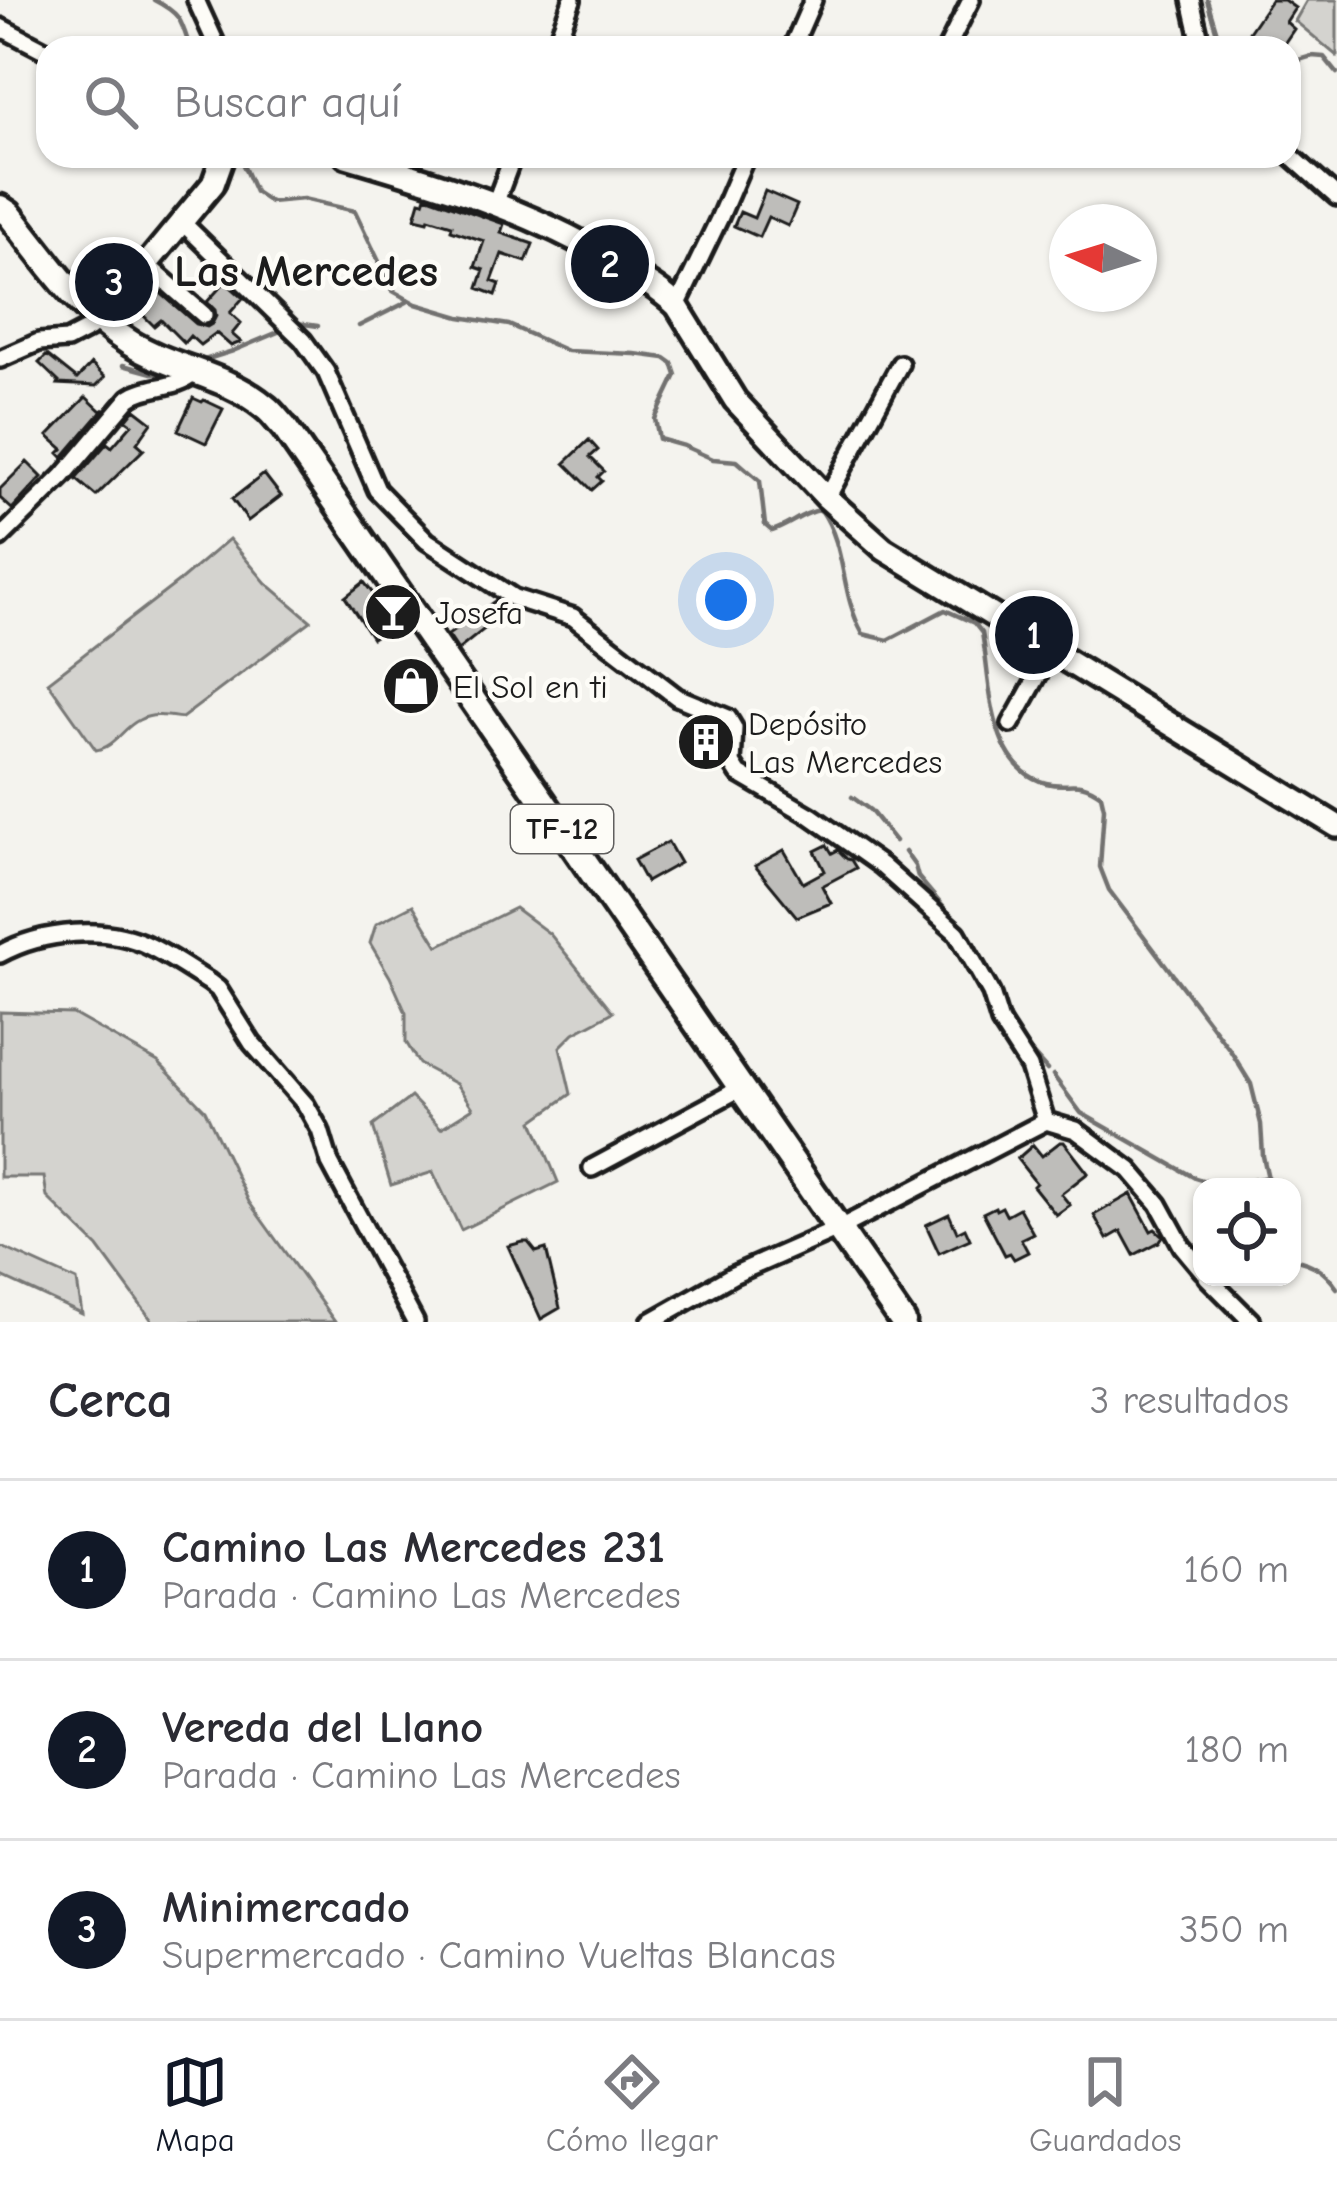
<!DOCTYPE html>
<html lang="es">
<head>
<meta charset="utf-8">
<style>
	body { margin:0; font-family:"Comic Neue",sans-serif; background:#f2f2f3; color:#2b2b33 }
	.controls { position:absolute; right:36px; bottom:36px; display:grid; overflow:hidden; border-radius:24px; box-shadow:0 3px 9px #0004 }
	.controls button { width:108px; height:108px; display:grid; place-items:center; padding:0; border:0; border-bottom:3px solid #e1e1e2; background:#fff; color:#2b2b33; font:60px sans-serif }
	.compass { position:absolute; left:1049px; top:204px; width:108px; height:108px; border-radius:50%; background:#fff; box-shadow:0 3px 9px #0004; rotate:274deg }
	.you { position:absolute; left:726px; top:600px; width:42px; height:42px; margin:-30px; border:9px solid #fff; border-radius:50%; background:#1a73e8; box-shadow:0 0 0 18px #1a73e833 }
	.badge { display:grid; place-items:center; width:78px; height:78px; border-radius:50%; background:#111827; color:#fff; font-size:39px; font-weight:700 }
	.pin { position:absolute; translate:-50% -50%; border:6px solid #fff; box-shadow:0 3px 12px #0006 }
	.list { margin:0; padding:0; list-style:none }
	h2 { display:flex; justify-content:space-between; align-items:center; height:156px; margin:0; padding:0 48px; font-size:51px }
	h2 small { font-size:39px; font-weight:400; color:#7c7c81 }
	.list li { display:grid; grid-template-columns:78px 1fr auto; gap:36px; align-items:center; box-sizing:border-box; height:180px; padding:0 48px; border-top:3px solid #e1e1e2 }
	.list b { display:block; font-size:45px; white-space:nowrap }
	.list p { margin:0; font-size:39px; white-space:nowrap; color:#7c7c81 }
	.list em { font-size:39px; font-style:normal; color:#7c7c81 }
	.icon { flex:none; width:66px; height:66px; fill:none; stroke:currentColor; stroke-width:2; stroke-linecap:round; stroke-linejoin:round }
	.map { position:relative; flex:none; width:1337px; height:1322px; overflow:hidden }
	.search { position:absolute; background:#fff; box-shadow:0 3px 9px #0004; left:36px; right:36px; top:36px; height:132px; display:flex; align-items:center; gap:30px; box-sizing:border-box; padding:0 42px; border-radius:36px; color:#7c7c81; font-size:45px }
	.sheet { height:696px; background:#fff }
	nav { display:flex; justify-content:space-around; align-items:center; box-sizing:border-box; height:168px; border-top:3px solid #e1e1e2; background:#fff; font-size:33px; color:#7c7c81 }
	nav a { display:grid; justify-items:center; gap:6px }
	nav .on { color:#111827 }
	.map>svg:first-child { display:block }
</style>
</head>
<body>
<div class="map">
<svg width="1337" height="1322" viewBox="0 0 1337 1322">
	<rect width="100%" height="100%" fill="#f4f3ee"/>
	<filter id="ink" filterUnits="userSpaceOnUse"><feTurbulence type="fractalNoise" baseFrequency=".00833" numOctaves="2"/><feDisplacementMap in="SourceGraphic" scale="24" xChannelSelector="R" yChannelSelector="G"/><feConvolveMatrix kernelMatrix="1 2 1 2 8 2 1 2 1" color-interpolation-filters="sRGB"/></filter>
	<g filter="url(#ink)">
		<!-- green -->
		<path fill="#d4d3cf" stroke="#787876" stroke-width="3" d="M1307 0H1337V56L1295 21Z
			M229 539 266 583 311 621 182 718C167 716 153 713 139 720 122 728 116 747 96 750L48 682 182 579Z
			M413 905 438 946 515 908 550 934 613 1012 574 1033 560 1047 571 1094 533 1121 558 1182 461 1230 433 1172 391 1185 373 1126 411 1097 441 1128 473 1108 456 1084 419 1064 406 1042V1013L390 977 370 943 376 924Z
			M0 1012 73 1014 158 1062 205 1110 249 1202 335 1322H153L98 1247 47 1197 44 1177H0Z
			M0 1246 77 1281 82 1314 0 1276Z"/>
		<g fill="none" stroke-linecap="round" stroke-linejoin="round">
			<!-- stream -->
			<path stroke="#72716f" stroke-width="4.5" d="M154 0C181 14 181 20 190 48
				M1207 0 1220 43
				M1289 63 1312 56 1324 57 1337 73
				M239 156 255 192 270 202 303 199 355 211 393 291 416 304 460 317 509 325 567 351 635 354 665 358 672 363 676 375 655 419 659 439 684 446 713 459 737 461 760 481 765 525 772 531C789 526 803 512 821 510 847 547 840 595 863 634L888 640 945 610 974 623 982 633C991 679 987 767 1046 783 1070 789 1077 777 1101 795L1104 808 1100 867 1109 890 1230 1050 1251 1084 1261 1124 1263 1156 1270 1187
				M297 323 318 326
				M359 326 407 302
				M198 362 233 351 283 330
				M123 365 152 373H170
				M852 797 870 810 895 841
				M905 852 915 866 918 877 961 928
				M968 937 992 980
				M997 990 1017 1036 1047 1070
				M1053 1075 1081 1113 1195 1178C1221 1187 1241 1183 1267 1177
				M1292 1259C1313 1263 1325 1271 1337 1288"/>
		</g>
		<!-- building -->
		<path fill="#bebdba" stroke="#1c1c1c" stroke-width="3" d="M1271 0H1284L1295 8 1286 22 1294 29 1281 48H1260L1245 38Z
			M765 191 797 205 788 226 768 217 759 237 734 226 740 212 754 218Z
			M426 196 504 224 501 233 533 244 526 262 502 254 492 281 500 284 496 295 478 288 484 270 475 267 484 241 451 230 452 225 429 218 428 221 415 218 420 201 424 202Z
			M225 282 243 298 230 313 241 323 232 334 241 342 231 346 216 333 200 345 190 336 184 343 161 320 154 326 136 308 155 288 196 324 207 327 212 324 216 316 215 310 207 302Z
			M47 355 77 379 91 364 105 377 96 386 58 384 59 382 39 363Z
			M86 397 101 411 104 409 63 457 59 453 63 449 48 436Z
			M193 398 202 402 204 400 223 409 206 443 178 430Z
			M135 409 152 422 137 443 144 449 96 496 76 479 107 443 112 447 132 424 126 420Z
			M589 440 598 450 590 457 604 471 598 477 602 481 592 490 565 463Z
			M27 462 42 477 12 509 0 498V489Z
			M264 474 281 496 248 521 232 499Z
			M364 582 381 604 385 602 398 621 372 638 345 597Z
			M496 600 509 609 488 623 487 627 458 650 448 635Z
			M703 721 722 731 721 753 696 760 682 733Z
			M668 842 680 863 646 882 634 860Z
			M827 845 832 853 838 850 847 859 851 860 856 868 822 886 831 903 797 917 755 866 784 850 803 883 825 871 815 851Z
			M1060 1142H1064L1088 1173 1061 1194 1070 1205 1056 1215 1033 1186 1036 1183 1017 1159 1033 1145 1042 1156Z
			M1131 1194 1151 1231 1155 1229 1163 1236 1159 1242 1134 1255 1121 1231 1107 1239 1094 1215Z
			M995 1207 996 1210 1002 1207 1006 1215 1019 1208 1033 1233 1021 1239 1028 1252 1014 1259 1010 1253 1005 1255 983 1213Z
			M949 1214 957 1232 965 1228 970 1239 939 1253 926 1225Z
			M523 1242H528L536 1252 546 1249 560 1308 541 1319 508 1246Z"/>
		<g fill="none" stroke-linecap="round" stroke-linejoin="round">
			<defs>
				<path id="street" d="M196 0 218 48
					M1191 0 1202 48
					M0 27 48 52
					M554 48 572 0
					M792 48 813 0
					M947 48 971 0
					M1289 154 1337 197
					M495 204 513 156
					M182 222 303 340 326 372 377 490 427 541 514 598 573 617 677 697 728 718 734 728 732 763 739 774 811 816 882 866 957 933 991 993 1000 1022 1029 1067 1046 1121 1076 1130 1130 1170 1159 1204 1182 1246 1202 1270
					M147 265 204 315
					M677 306 719 219 746 156
					M0 359 39 342 67 340 90 328 101 319
					M827 498 900 364
					M0 538 63 476 129 398C148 384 176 390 194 373
					M1011 724 1051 652
					M0 954C42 931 106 924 151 947 171 957 190 970 209 982L218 989 252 1043 306 1105 320 1130 330 1163 415 1322
					M592 1168 741 1088
					M1207 1277 1252 1322
					M650 1322 733 1275 838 1229 1046 1121"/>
				<path id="secondary" d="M346 156C446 185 545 215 632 273 648 283 664 293 677 306L735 400 827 498 884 549 1337 826
					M101 319 213 184 223 156"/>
				<path id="primary" d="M0 208 9 214C46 260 79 311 130 343 172 369 227 375 265 407 272 412 278 421 284 427L903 1322"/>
			</defs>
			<!-- street casing -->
			<use href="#street" stroke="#1c1c1c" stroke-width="24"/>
			<!-- secondary casing -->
			<use href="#secondary" stroke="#1c1c1c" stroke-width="30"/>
			<!-- primary casing -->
			<use href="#primary" stroke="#1c1c1c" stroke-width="33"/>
			<!-- street -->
			<use href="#street" stroke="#fdfcf7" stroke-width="15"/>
			<!-- secondary -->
			<use href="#secondary" stroke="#fdfcf7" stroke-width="21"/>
			<!-- primary -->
			<use href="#primary" stroke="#fdfcf7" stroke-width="24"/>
		</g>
	</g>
	<!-- icons -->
	<defs>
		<symbol id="bar-disc" viewBox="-11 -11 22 22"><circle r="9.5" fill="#1c1c1c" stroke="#fdfcf7"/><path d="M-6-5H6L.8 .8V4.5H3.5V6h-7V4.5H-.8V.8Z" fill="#fff"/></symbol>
		<symbol id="shop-disc" viewBox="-11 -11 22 22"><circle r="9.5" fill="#1c1c1c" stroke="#fdfcf7"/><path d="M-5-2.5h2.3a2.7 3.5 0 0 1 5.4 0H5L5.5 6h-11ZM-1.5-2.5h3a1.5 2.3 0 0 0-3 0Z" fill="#fff"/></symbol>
		<symbol id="building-disc" viewBox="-11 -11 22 22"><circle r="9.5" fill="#1c1c1c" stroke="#fdfcf7"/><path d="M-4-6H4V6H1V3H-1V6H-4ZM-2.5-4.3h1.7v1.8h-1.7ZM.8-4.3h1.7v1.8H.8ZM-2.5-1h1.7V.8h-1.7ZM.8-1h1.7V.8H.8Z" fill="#fff"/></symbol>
	</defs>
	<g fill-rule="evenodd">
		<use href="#bar-disc" x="360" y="579" width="66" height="66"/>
		<use href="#shop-disc" x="378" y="653" width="66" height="66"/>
		<use href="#building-disc" x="673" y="709" width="66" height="66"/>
	</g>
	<g text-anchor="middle" stroke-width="9" stroke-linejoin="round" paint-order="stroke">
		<!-- shield labels -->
		<rect fill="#fdfcf7" stroke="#605f5e" stroke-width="3" x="511" y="805" width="102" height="48" rx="9"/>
		<g font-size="30" font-weight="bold" fill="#1c1c1c">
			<text x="562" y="839">TF-12</text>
		</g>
		<!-- poi labels -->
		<g font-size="33" fill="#1c1c1c" stroke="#fdfcf7" text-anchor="start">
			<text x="435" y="624">Josefa</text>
			<text x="453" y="698">El Sol en ti</text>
			<text x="748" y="735">Depósito<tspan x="748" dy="38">Las Mercedes</tspan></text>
		</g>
		<!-- district labels -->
		<g font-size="45" font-weight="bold" fill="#1c1c1c" stroke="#fdfcf7">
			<text x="306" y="286">Las Mercedes</text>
		</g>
	</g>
</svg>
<div class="controls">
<button><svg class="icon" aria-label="locate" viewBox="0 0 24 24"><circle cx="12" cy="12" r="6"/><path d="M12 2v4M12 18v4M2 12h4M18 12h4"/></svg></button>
</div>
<svg class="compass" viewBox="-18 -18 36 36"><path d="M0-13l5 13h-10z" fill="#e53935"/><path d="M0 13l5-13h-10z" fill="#7c7c81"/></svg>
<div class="you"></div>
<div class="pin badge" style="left:1034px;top:635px">1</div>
<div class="pin badge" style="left:610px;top:264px">2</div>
<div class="pin badge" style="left:114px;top:282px">3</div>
<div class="search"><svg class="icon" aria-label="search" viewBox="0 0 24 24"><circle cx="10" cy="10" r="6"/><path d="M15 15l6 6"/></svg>Buscar aquí</div>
</div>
<section class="sheet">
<h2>Cerca<small>3 resultados</small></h2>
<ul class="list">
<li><span class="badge">1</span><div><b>Camino Las Mercedes 231</b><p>Parada · Camino Las Mercedes</p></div><em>160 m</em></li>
<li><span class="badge">2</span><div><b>Vereda del Llano</b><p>Parada · Camino Las Mercedes</p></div><em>180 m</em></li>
<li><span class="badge">3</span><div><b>Minimercado</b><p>Supermercado · Camino Vueltas Blancas</p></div><em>350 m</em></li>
</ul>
</section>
<nav>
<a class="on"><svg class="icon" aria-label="map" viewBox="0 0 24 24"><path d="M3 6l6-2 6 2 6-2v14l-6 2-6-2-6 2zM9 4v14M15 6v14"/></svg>Mapa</a>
<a><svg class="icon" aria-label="directions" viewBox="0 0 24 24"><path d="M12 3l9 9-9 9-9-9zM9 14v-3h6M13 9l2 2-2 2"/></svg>Cómo llegar</a>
<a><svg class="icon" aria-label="saved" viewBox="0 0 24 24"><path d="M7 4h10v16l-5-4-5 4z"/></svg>Guardados</a>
</nav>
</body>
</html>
